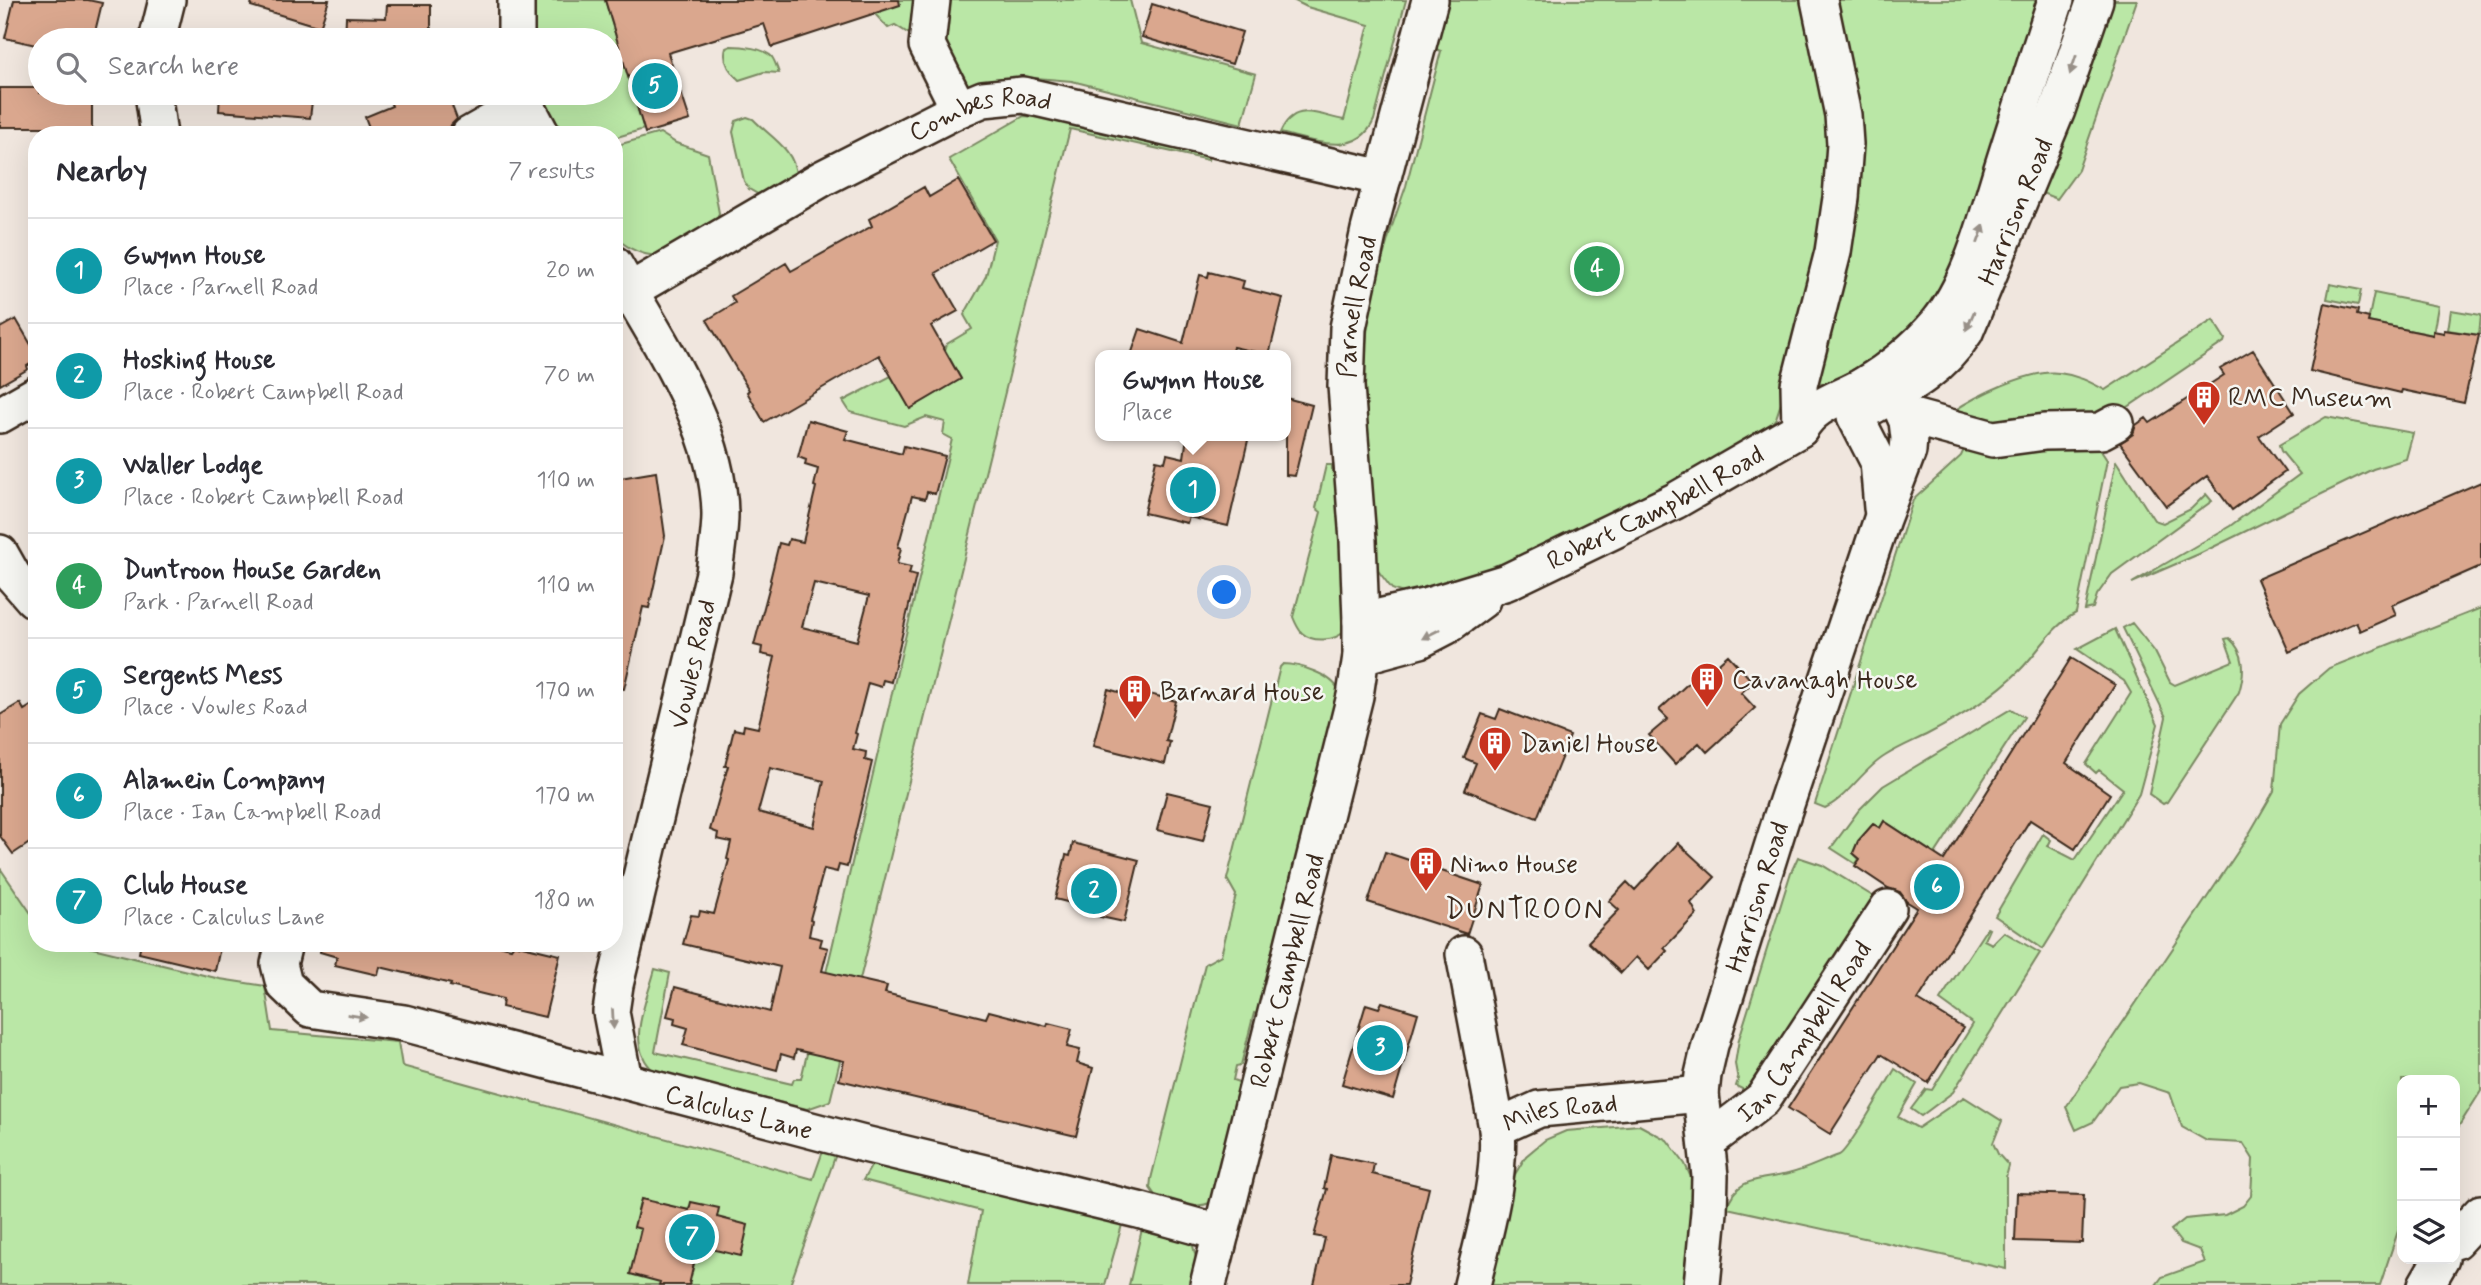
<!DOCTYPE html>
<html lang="en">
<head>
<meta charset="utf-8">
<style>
	body { margin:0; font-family:Mynerve,sans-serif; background:#f7f7f7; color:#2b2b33 }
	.controls { position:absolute; right:21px; bottom:21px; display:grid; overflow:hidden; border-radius:14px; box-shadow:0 7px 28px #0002 }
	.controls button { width:63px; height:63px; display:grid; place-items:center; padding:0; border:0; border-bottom:2px solid #e1e1e2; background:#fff; color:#2b2b33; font:35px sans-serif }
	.you { position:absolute; left:1225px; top:593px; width:24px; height:24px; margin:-18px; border:5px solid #fff; border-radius:50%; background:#1a73e8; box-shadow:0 0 0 10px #1a73e833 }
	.badge { display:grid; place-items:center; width:46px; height:46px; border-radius:50%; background:#d93025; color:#fff; font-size:23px; font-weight:700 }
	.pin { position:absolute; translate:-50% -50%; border:4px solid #fff; box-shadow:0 2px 7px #0006 }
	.popup { position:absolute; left:1095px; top:350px; width:196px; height:91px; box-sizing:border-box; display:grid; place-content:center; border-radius:14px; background:#fff; filter:drop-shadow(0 2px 5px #0005); font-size:23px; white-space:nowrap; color:#7c7c81 }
	.popup b { font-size:26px; color:#2b2b33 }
	.popup::after { content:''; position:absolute; left:50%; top:100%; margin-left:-14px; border:14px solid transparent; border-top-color:#fff }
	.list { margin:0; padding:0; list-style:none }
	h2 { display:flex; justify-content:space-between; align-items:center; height:91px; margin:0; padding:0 28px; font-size:30px }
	h2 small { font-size:23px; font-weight:400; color:#7c7c81 }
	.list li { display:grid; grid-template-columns:46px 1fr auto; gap:21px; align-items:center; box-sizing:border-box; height:105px; padding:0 28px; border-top:2px solid #e1e1e2 }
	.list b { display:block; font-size:26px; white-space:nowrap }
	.list p { margin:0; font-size:23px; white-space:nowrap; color:#7c7c81 }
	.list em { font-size:23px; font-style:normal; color:#7c7c81 }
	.icon { flex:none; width:38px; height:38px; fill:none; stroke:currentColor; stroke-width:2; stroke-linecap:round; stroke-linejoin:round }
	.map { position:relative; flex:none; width:2481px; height:1285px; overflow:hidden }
	.search { position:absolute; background:#fff; box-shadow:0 7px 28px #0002; left:28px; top:28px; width:595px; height:77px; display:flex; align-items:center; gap:18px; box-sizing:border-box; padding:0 24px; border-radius:38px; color:#7c7c81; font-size:26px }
	.panel { position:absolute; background:#fff; box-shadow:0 7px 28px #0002; left:28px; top:126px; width:595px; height:826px; border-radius:28px }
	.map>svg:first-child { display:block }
</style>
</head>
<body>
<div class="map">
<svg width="2481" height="1285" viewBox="0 0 2481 1285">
	<rect width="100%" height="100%" fill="#f0e6de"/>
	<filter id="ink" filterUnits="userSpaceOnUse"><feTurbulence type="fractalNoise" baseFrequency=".0143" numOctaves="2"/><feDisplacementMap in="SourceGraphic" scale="14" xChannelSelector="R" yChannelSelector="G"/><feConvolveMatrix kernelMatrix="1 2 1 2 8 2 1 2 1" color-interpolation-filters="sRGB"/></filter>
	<g filter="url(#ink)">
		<!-- green -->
		<path fill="#bae7a6" stroke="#7a8862" stroke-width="2" d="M532 0H605L644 129 614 138V135H557L550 121 540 93H611V40H531Z
			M867 0H920L914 37 895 25 888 28 873 12Z
			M941 0H1130L1141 43 1256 74 1242 124 1072 81 1024 77 967 87 949 57 939 29Z
			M1293 0H1406L1374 120C1357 159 1311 140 1280 133 1294 100 1317 115 1344 120L1369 25 1307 7Z
			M1449 0H1804L1835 154 1799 349 1776 418 1768 428 1690 475 1531 555 1413 597 1392 589 1376 568 1362 386 1370 302 1391 229 1406 186 1441 51 1436 49Z
			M1829 0H2042L1979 195 1945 286 1927 314 1877 356 1829 383 1814 384 1827 322Z
			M2104 0H2137L2078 170 2057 199 2037 191Z
			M731 46C742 46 764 48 772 57 775 61 777 68 779 73L764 72 739 80C729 71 722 61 726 48Z
			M1024 116 1048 118 1209 155 1208 160 1070 129 830 1101 807 1109 654 1071C624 1045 647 1001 655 969L670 973 655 1052 792 1084 794 1079H801L952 439 943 434 945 422 926 417 904 426 850 412 843 401 891 376 910 409 961 379 945 350 947 344 972 329 964 315 986 276 995 240 949 159Z
			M747 117 753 119C770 137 795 149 796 176L763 197 749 189 744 181 733 132 736 121Z
			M660 133 676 143 708 154 719 213 717 220C705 228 677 251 664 254 647 259 624 248 614 234V146Z
			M2330 284 2361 290 2358 305 2327 299Z
			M2374 293 2438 306 2433 335 2368 322Z
			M2451 310 2481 315 2479 335 2448 330Z
			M2213 320 2225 339 2224 342 2125 409 2011 430 1952 412C1976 396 2029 369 2059 373 2077 375 2090 382 2105 390Z
			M2326 417 2413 433 2406 459 2373 469 2199 554 2132 583 2230 526 2300 474 2281 451 2279 445Z
			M1968 441 2099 448 2107 460 2076 613C2052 626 2039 651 2020 670 1994 696 1961 717 1928 734 1914 741 1899 747 1885 756 1863 769 1846 799 1825 808L1815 804 1913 500 1961 456Z
			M2116 461 2154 520 2163 523 2191 509 2206 494 2212 501 2112 574 2097 595 2093 608 2085 610Z
			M1326 465H1332V471H1335L1345 631C1335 641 1313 643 1302 633 1298 629 1295 622 1293 617L1321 512 1316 508Z
			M2481 608V1091L2455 1132V1080H2402V1219L2380 1285H2156L2162 1277 2205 1262 2200 1250 2181 1243 2171 1230 2185 1219 2225 1215 2243 1206 2251 1196 2253 1159 2243 1143 2207 1141 2182 1127 2170 1093 2139 1083 2119 1086 2093 1122 2076 1130 2066 1107 2245 841 2274 791 2280 724 2299 694 2329 668Z
			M2132 623 2155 652 2170 682 2175 685 2233 661 2225 639 2229 638C2246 653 2245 672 2239 692L2167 802 2163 804 2149 794 2166 717 2123 628Z
			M2115 629 2158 724 2139 794 2043 949 1995 916 2043 834 2051 840 2048 846 2075 860 2123 789 2099 770 2096 773 2086 764 2131 693 2124 681 2077 649Z
			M1283 664C1299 664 1333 675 1339 691L1260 1015 1254 1013 1241 1065 1236 1066 1233 1080 1244 1084 1214 1201C1195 1211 1177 1203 1157 1198L1150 1188 1151 1179 1205 964 1221 955 1236 895 1227 879 1280 667Z
			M2011 709 2024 717 1935 854 1884 821 1880 828 1873 824 1858 841 1853 853 1859 859 1856 864 1831 848 1859 810 1883 786Z
			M1798 857 1822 865 1879 900 1748 1092 1736 1086 1738 1080 1735 1064 1739 1039 1791 872Z
			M0 868 37 922V943H72L220 979 265 986 272 1031 398 1042 402 1066 813 1179 823 1151 836 1154 790 1285H0Z
			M1987 928 1989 929 1984 940 1992 944 2004 932 2040 953 1953 1092 1921 1116 1911 1109 1926 1089 1932 1090 1973 1024 1940 1000Z
			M1895 1069 1917 1084 1898 1117 1918 1128 1964 1097 2002 1121 1993 1143 1998 1154 2009 1166 2006 1177V1269L1727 1208C1735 1176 1763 1180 1788 1174 1805 1170 1822 1161 1839 1155 1848 1152 1887 1082 1895 1069Z
			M1639 1125 1667 1140 1685 1164 1694 1184 1687 1285H1491L1511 1181 1526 1156 1545 1140 1566 1131Z
			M873 1163 1122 1225 1105 1285H968L981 1211 863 1180Z
			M1142 1229 1181 1239 1193 1246 1198 1265 1193 1285H1129Z"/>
		<!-- building -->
		<path fill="#daa78e" stroke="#3b2a1e" stroke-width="2" fill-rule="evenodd" d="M14 0H88L102 3 93 40H40V46L5 38Z
			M252 0H329L320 27 251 6Z
			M605 0H899L900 5 772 47 764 24 668 53 690 120 645 133Z
			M1152 4 1242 32 1232 64 1142 37Z
			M387 5H431V40H345L346 17 386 18Z
			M0 88H40V93H92V135H44V127H0Z
			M220 93H313L310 118 219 111Z
			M404 93H447L457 119 451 125 449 133 444 135H372L365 117 392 106 389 99Z
			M958 180 993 240 936 273 958 311 931 326 961 379 910 409 879 355 764 422 747 392 749 390 707 320 735 303 731 296 786 263 791 271 872 226 869 219 924 187 929 197Z
			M1209 272 1244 281 1242 288 1283 298 1269 355 1233 347 1231 355H1131L1140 329 1183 343 1200 275 1208 277Z
			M2325 303 2358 310 2357 315 2369 318 2368 322 2433 335V331L2444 333V330L2479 335 2464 403 2402 390 2401 393 2310 371Z
			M16 319 37 355V360L27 366 28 369 0 385V328Z
			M2253 350 2294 413 2259 436 2285 472 2232 510 2207 476 2166 506 2120 443 2133 434 2136 425 2146 418 2150 423 2224 375 2220 369Z
			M1286 398 1312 405 1295 476 1286 475Z
			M808 420 848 431 845 439 902 454 904 446 945 456 935 494 927 492 925 499 912 496 898 547 901 548 897 564 911 567 909 574 916 576 891 682 883 680 881 687 868 683 855 733 857 734 853 749 866 752 865 760 872 762 847 867 839 865 837 872 824 869 810 919 812 920 809 936 822 939 820 946 828 948 822 971 887 986 885 993 986 1018 989 1011 1047 1026 1048 1023 1072 1029 1067 1047 1080 1050 1077 1063 1093 1068 1076 1136 839 1080 844 1061 796 1050 794 1058 781 1054 777 1070 683 1045 688 1028 674 1024 675 1018 667 1016 675 987 770 1012 780 967 683 944 691 915 699 916 700 911 714 914 729 860 727 859 731 842 717 839 718 833 710 830 728 766H725L734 729 743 731 744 725 758 728 771 674 775 657 761 654 762 647 754 645 771 581 770 580 779 543 787 545 789 539 803 542 816 487 814 486 818 469 805 465 806 460 798 457ZM814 583 869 596 857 641 802 627ZM770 768 824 781 814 827 758 812Z
			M1187 436H1249L1228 526 1189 517 1187 523 1144 513 1156 460 1165 462 1167 454 1184 458Z
			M656 472 665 536 649 608 643 607 624 689 614 688V479Z
			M2481 482V566L2392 605 2396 615 2360 631 2356 622 2289 652 2257 579Z
			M1728 655 1753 682 1741 693 1755 708 1707 752 1699 743 1675 764 1649 735 1668 719 1659 710 1704 669 1707 673Z
			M2071 658 2115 685 2066 763 2110 794 2075 849 2030 820 1918 1000 1963 1028 1928 1083 1881 1054 1830 1134 1788 1108 1917 908 1906 901 1900 892 1888 888 1855 866 1860 859 1853 853 1858 841 1873 824 1880 828 1884 821 1944 860Z
			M1108 689 1136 697 1138 691 1176 701 1166 741 1170 742 1165 764 1093 746Z
			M37 702V838L13 854 0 836V715L20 703 24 710Z
			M1500 709 1570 736 1537 818 1465 790 1476 763 1464 758 1482 714 1496 719Z
			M1167 792 1213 803 1203 841 1157 830Z
			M1073 843 1139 860 1124 922 1082 913 1083 906 1055 899 1066 855 1070 856Z
			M1678 843 1715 877 1691 903 1697 914 1664 948 1667 951 1649 970 1636 957 1621 973 1588 942 1619 910 1609 901 1627 882 1635 890Z
			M1385 852 1483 885 1467 934 1368 902Z
			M141 943H221L215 971 139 953Z
			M321 943H491L511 948 514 944 560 955 545 1017 502 1007 503 999 450 986 451 984 380 967 378 975 335 965 337 957 320 952Z
			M1382 1002 1418 1013 1393 1099 1342 1084 1366 1004 1379 1008Z
			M1331 1155 1374 1164 1372 1174 1429 1188 1406 1285H1314L1325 1238 1314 1236 1327 1189 1324 1188Z
			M2017 1193 2084 1195 2082 1243 2015 1241Z
			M641 1199 689 1210 691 1202 719 1208 717 1217 748 1225 741 1256 698 1246 689 1285H659L660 1282 630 1274 641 1229 634 1227Z"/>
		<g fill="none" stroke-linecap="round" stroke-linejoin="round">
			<defs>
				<g id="minor">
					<path d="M516 0V40"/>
					<path d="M932 0 927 45 959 109"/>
					<path d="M157 40 167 0"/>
					<path d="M153 93 159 135"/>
					<path d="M523 93 525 103 542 135"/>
					<path d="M469 135 525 103"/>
					<path d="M614 264C656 338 719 427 720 514 720 533 716 554 714 573L615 985 611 1012 624 1080"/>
					<path id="s1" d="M614 300 823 178 959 109 983 99 1023 95 1383 178"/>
					<path id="s2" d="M1873 406C1910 386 1942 368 1965 332L2057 110 2095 0"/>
					<path d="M0 415 37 394"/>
					<path d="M1905 415 1993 439 2045 432 2101 431 2116 423"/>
					<path d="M1855 416 1878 461 1882 508"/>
					<path d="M1800 429 1799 385 1833 252 1841 198 1845 144 1843 115 1819 0"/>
					<path d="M0 553 13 576 33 599 37 600"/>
					<path id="s3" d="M1361 621 1428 606 1507 582 1675 501 1800 429C1814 403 1841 399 1864 385 1891 369 1917 347 1937 324 1970 285 1986 221 2001 172 2019 115 2037 57 2056 0"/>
					<path d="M1361 656 1420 640 1445 627 1482 600"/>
					<path id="s4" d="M284 943 279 964 284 984 310 1009 404 1023 860 1143 1138 1210 1221 1233"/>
					<path d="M1464 954 1497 1128"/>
					<path id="s5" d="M1707 1142 1763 1099 1888 908"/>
					<path d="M2455 1241 2481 1213"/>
					<path id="s6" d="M1208 1285 1355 696 1361 656V621L1358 540 1346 386 1348 328 1369 230 1430 0"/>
					<path id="s7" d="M1472 1285C1484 1235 1501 1180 1497 1128L1539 1109 1701 1094"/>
					<path id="s8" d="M1702 1285 1709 1212 1710 1176 1701 1094 1703 1075 1710 1045 1781 819 1882 519 1908 451 1909 438 1907 421 1895 394 1863 386"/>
					<path d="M2426 1285 2441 1259"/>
				</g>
			</defs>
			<!-- minor casing -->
			<use href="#minor" stroke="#3b2a1e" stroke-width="40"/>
			<!-- minor -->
			<use href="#minor" stroke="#f6f6f2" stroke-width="35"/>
		</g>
		<!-- one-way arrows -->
		<defs><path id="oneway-solid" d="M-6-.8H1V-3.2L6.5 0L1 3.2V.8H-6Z" transform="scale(1.75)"/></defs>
		<g fill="#989088">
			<use href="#oneway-solid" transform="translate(2073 65) rotate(109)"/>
			<use href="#oneway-solid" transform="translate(1981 234) rotate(-70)"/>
			<use href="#oneway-solid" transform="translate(1970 321) rotate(114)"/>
			<use href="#oneway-solid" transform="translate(1431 634) rotate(153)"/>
			<use href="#oneway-solid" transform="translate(357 1016) rotate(9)"/>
			<use href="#oneway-solid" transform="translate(613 1019) rotate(87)"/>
		</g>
	</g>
	<!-- icons -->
	<defs>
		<symbol id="building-pin" viewBox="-11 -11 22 30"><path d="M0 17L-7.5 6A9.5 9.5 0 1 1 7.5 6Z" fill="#c8321e" stroke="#f6f6f2"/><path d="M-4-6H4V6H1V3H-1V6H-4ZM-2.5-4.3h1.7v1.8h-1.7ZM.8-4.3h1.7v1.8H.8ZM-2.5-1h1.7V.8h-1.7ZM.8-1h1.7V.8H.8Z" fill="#fff"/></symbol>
	</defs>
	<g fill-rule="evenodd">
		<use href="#building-pin" x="2185" y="378" width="38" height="52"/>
		<use href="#building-pin" x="1688" y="660" width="38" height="52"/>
		<use href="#building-pin" x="1116" y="672" width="38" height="52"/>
		<use href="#building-pin" x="1476" y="724" width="38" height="52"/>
		<use href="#building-pin" x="1407" y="844" width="38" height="52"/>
	</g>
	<g text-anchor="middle" stroke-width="5" stroke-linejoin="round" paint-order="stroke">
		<!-- street labels -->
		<g font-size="26" fill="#3b2a1e" stroke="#f6f6f2">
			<text dy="9" stroke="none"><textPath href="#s1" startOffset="415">Combes Road</textPath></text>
			<text dy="9" stroke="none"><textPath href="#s2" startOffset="250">Harrison Road</textPath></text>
			<text dy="9" stroke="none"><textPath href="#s6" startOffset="998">Parnell Road</textPath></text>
			<text dy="9" stroke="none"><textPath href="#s3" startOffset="317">Robert Campbell Road</textPath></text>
			<text transform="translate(692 664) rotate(-77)" y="9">Vowles Road</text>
			<text dy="9" stroke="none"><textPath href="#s8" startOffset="397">Harrison Road</textPath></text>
			<text dy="9" stroke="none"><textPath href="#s6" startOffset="324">Robert Campbell Road</textPath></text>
			<text dy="9" stroke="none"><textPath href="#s5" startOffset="149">Ian Campbell Road</textPath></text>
			<text dy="9" stroke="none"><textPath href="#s4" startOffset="520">Calculus Lane</textPath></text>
			<text dy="9" stroke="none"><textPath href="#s7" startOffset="226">Miles Road</textPath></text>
		</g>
		<!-- poi labels -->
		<g font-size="26" fill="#3b2a1e" stroke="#f6f6f2" text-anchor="start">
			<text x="2228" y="406">RMC Museum</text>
			<text x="1732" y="688">Cavanagh House</text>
			<text x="1160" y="700">Barnard House</text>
			<text x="1520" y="752">Daniel House</text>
			<text x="1450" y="872">Nimo House</text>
		</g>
		<!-- neighbourhood labels -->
		<g font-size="28" letter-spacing="2" fill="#3b2a1e" stroke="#f6f6f2">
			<text x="1525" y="918">DUNTROON</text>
		</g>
	</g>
</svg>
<div class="controls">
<button>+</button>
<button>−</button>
<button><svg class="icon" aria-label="layers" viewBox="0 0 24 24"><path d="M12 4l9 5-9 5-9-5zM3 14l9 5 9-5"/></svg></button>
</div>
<div class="you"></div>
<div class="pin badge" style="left:1193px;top:490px;background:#0f9aa8">1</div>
<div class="popup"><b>Gwynn House</b>Place</div>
<div class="pin badge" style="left:1094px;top:891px;background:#0f9aa8">2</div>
<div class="pin badge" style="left:1380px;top:1048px;background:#0f9aa8">3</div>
<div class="pin badge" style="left:1597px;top:269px;background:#2e9e5b">4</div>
<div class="pin badge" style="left:655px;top:86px;background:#0f9aa8">5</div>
<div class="pin badge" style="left:1937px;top:887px;background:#0f9aa8">6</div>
<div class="pin badge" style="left:692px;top:1237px;background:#0f9aa8">7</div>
<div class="search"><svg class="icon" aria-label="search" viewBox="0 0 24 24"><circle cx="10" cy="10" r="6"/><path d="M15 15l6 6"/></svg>Search here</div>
<section class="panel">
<h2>Nearby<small>7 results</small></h2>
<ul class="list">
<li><span class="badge" style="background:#0f9aa8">1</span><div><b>Gwynn House</b><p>Place · Parnell Road</p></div><em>20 m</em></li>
<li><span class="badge" style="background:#0f9aa8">2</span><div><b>Hosking House</b><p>Place · Robert Campbell Road</p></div><em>70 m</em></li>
<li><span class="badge" style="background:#0f9aa8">3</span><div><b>Waller Lodge</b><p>Place · Robert Campbell Road</p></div><em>110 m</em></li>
<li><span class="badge" style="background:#2e9e5b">4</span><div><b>Duntroon House Garden</b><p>Park · Parnell Road</p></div><em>110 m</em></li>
<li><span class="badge" style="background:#0f9aa8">5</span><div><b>Sergents Mess</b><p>Place · Vowles Road</p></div><em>170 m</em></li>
<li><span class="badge" style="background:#0f9aa8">6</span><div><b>Alamein Company</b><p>Place · Ian Campbell Road</p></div><em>170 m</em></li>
<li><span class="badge" style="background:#0f9aa8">7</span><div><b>Club House</b><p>Place · Calculus Lane</p></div><em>180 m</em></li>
</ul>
</section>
</div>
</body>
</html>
